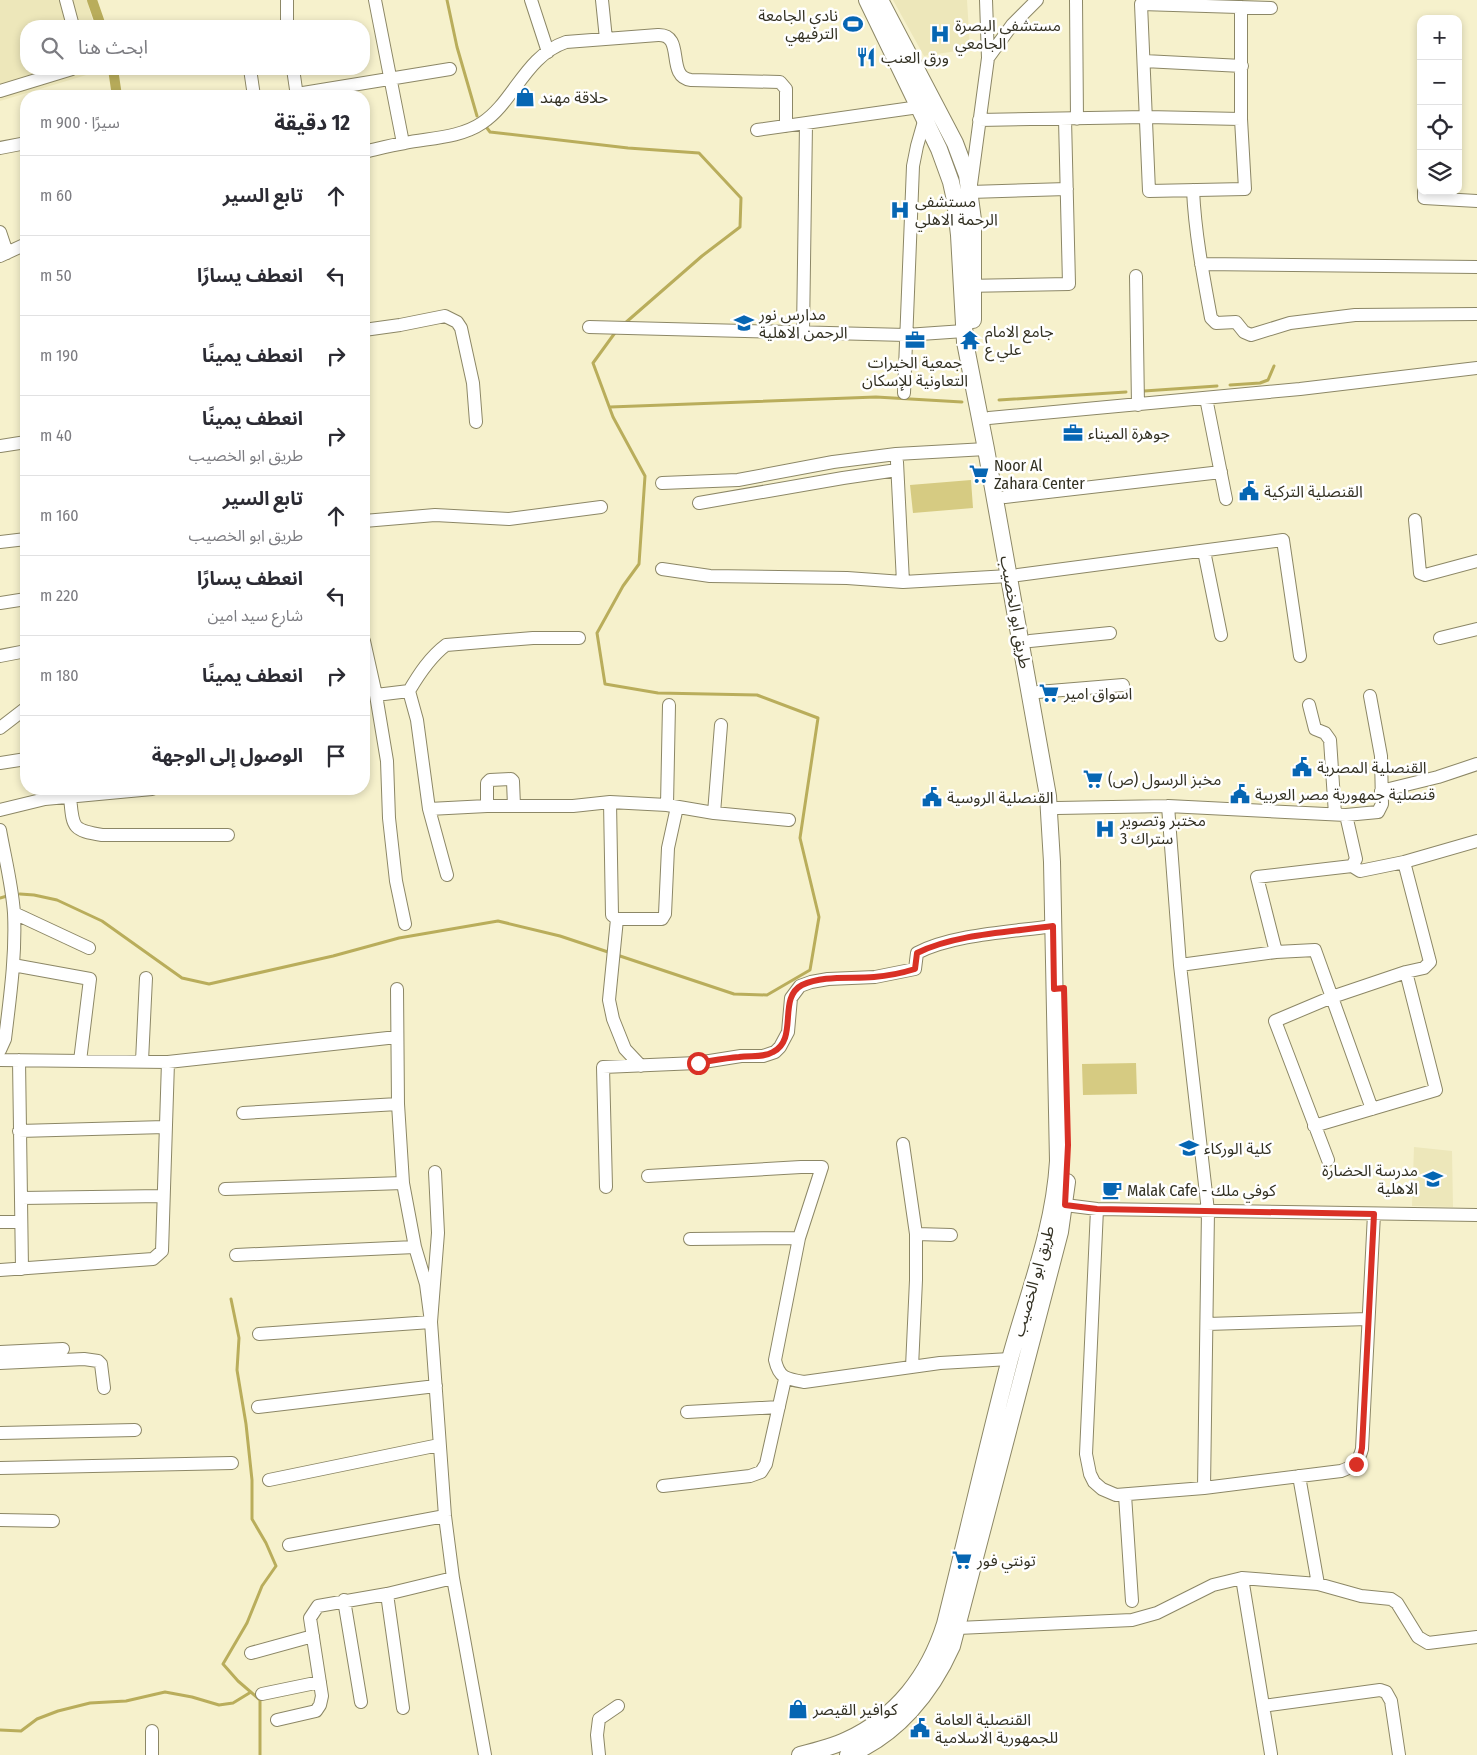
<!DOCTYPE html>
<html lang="ar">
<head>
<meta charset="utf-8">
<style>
	body { margin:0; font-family:"Fira Sans Condensed","Noto Sans Arabic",sans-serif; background:#f2f2f3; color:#2b2b33; direction:rtl }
	.controls { position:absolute; right:15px; top:15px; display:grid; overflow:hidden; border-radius:10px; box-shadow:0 2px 8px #0003 }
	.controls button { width:45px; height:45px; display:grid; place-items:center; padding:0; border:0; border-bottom:1px solid #e1e1e2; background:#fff; color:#2b2b33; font:25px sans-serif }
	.stop { position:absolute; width:15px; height:15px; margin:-11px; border:4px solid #d93025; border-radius:50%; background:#fff }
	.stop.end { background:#d93025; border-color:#fff; box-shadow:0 1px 5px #0008 }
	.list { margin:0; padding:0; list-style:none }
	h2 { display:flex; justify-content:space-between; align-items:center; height:65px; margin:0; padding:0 20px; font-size:21px }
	h2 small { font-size:16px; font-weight:400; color:#7c7c81 }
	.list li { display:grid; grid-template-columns:32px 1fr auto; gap:15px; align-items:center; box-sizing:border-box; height:80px; padding:0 20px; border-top:1px solid #e1e1e2 }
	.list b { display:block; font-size:19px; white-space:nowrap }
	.list p { margin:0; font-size:16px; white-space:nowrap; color:#7c7c81 }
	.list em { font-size:16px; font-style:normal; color:#7c7c81 }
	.icon { flex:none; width:28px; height:28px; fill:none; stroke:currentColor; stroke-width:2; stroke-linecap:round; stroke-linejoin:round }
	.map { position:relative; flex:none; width:1477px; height:1755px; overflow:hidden; direction:ltr }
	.search { position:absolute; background:#fff; box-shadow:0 2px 8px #0003; left:20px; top:20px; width:350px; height:55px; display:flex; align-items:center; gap:12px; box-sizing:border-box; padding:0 18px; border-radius:20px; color:#7c7c81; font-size:19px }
	.panel { position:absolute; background:#fff; box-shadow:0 2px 8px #0003; left:20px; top:90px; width:350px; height:705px; border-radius:20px; direction:rtl }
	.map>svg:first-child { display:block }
</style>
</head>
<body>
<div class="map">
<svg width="1477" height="1755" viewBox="0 0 1477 1755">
	<rect width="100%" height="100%" fill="#f6f1cc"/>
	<!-- built -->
	<path fill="#ede7ba" d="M0 0H87L94 26H26V69L97 70 93 73 0 101Z
		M893 0H967L970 49 924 56Z
		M1414 1147 1452 1151 1453 1207 1412 1206Z"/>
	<!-- green -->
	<path fill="#d6cb82" d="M971 480 973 508 913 513 910 485Z
		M1136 1063 1137 1094 1083 1095 1082 1064Z"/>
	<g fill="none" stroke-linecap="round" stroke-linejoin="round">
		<!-- stream -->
		<path stroke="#b9ad5b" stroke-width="3" d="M447 0 457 47 477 116
			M487 128 490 132 628 148 699 153 741 198 740 227 702 256 624 324
			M1230 385 1260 383 1268 380 1274 366
			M1144 391 1217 386
			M999 400 1126 392
			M610 407 876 397 962 402
			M20 894 34 895 57 900 102 921 182 978 209 984 333 956 399 938 498 921 560 936 611 953
			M0 898 7 896
			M617 955 734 994 767 995 810 970 819 917 800 838 818 718 757 695 658 693 605 684 597 633 623 586 639 564 645 476 613 417 593 363 617 330
			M231 1299 239 1338 237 1370 246 1424 252 1480V1519L266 1543 276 1566 262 1586 247 1623 223 1664 238 1681 260 1700V1755
			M0 1730 21 1731 37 1719 58 1711 90 1703 126 1701 165 1692 192 1697 219 1705 233 1703 251 1692"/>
		<!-- canal -->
		<path stroke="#b9ad5b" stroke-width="10" d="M92 0 101 26
			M113 69 117 96"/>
		<defs>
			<path id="minor" d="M66 0 73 26
				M287 0V26
				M375 0 403 143
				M531 0 548 52
				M602 0 606 39
				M986 0 988 58
				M1037 0 1012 25 988 58 970 192 1067 189
				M1076 0 1077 119
				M1241 7V119L1245 189 1149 191 1141 4 1271 8
				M1144 61 1242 66
				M250 69 254 96
				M293 69 297 96
				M0 91 72 69
				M297 94 450 69
				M979 120 1147 117 1241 119
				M757 130 919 107
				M0 148 26 143
				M364 152C377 149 391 145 405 143 429 138 460 138 482 123 514 102 525 56 566 42L658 35C686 34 665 77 691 80L780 82 786 89V126
				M1193 190C1195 233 1203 275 1211 318L1216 323 1236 322 1244 332 1251 335 1290 323 1355 315 1477 314
				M1424 191V198L1477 201
				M0 232 7 253
				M0 256 26 244
				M1201 264 1477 267
				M1136 276 1138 405
				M964 286 1069 284 1065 119
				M589 327 906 335 964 331
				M364 330 400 325 445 316 457 322 461 328 473 383 476 422
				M803 332 806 124
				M904 393 913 166 917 146 925 118
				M1206 398 1226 499
				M989 418 1300 389 1477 368
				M0 446 26 442
				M897 462 903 582
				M662 483 738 480 833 462 896 454 986 449
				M1005 497 1221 472
				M699 503 843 478 897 470
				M1415 520 1420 573 1425 575 1477 561
				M364 521 435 515 509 519 601 507
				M0 542 26 539
				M1204 551 1221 635
				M662 569 710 576 847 578 903 582 1009 576
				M1018 575 1283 540 1300 656
				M0 603 26 599
				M1440 638 1477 629
				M364 641 376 695 387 761 389 818 396 881 405 924
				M1030 641 1110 633
				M0 656 26 651
				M409 691C419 674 430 657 446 645L533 638H579
				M1038 692 1123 685
				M376 695 409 691 417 720 429 809 447 875
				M1309 705 1315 729 1325 733 1330 740 1335 814
				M0 728 26 708
				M0 763 26 759
				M1381 791 1438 777 1477 764
				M70 797C73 827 71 830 102 835H228
				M610 802 612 915 617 919H662L665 914 668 848 677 807
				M667 805 669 705
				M487 806V783L490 780 511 779 513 781 514 806
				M1168 806 1180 965 1208 1211 1204 1488
				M1057 808 1168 806 1346 815 1378 812 1382 804 1381 756 1370 696
				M429 809 487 806H573L610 802 667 805 714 813 789 820
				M0 810 45 799 152 789
				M714 813 721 725
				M1346 815 1356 859 1352 866
				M0 830C5 858 12 885 14 913 16 956 10 997 5 1039L0 1050
				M14 913 89 948
				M617 919 609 1000 613 1019 625 1049 641 1066
				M1276 952 1257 877 1352 866 1360 871 1404 862 1477 841
				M13 965 90 979 80 1061
				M1180 965 1276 952 1315 950 1372 1109
				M397 989 398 1104 403 1183 415 1247 426 1284 431 1322 445 1516 453 1578 485 1755
				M0 1060 168 1062 397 1037
				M19 1060 22 1269
				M142 1061 146 978
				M243 1113 398 1104
				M1314 1126 1436 1090 1406 972
				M19 1131 165 1127
				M903 1144 916 1234V1280L912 1367
				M1328 1160 1275 1021 1332 997 1406 972 1424 968 1430 962 1404 862
				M648 1176 801 1167H822L799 1238 775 1360C779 1378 786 1379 804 1382L940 1363 1010 1359
				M606 1187 603 1067 697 1063 741 1056H763L775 1052 780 1047 788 1032 791 998 800 986 811 982 828 979 875 977 915 969 917 953C954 934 1012 932 1053 926
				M225 1189 403 1183
				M21 1198 163 1196
				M1065 1205 1097 1209 1477 1215
				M1097 1209 1086 1454 1090 1474 1094 1482 1102 1489 1116 1495 1204 1488 1341 1471C1353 1467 1359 1461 1362 1449L1374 1214
				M0 1222H21
				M916 1234 951 1235
				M690 1239 799 1238
				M236 1255 415 1247
				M0 1270 153 1259 162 1251 168 1062
				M1207 1324 1368 1319
				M259 1334 431 1322 438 1233 435 1172
				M0 1352 63 1349
				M0 1363 84 1359 98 1361 101 1364 104 1388
				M258 1407 436 1386
				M687 1412 779 1407
				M0 1433 135 1430
				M0 1468 232 1463
				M1299 1476 1318 1584
				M269 1480 439 1445
				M663 1486 750 1476 761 1472 766 1464 785 1379
				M1125 1495 1132 1601
				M0 1520 53 1521
				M289 1545 445 1516
				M1242 1578 1271 1754
				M387 1594 403 1708
				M344 1600 361 1702
				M958 1628 1132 1620 1157 1613 1213 1585 1242 1578 1318 1584 1361 1596 1391 1599 1397 1603 1418 1637 1428 1643 1477 1637
				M251 1653 313 1636
				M262 1694 320 1682
				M1263 1706 1380 1690 1386 1692 1391 1701 1399 1755
				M277 1720 316 1711 320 1705 322 1696 310 1618 318 1606 387 1594 453 1578
				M152 1731V1755
				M599 1755 597 1735 599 1719 618 1706"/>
			<path id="major" d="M880 0 955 143 967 175 973 220V320
				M800 1755C816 1751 832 1747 847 1740 897 1717 929 1675 945 1624 967 1536 987 1447 1010 1359 1028 1293 1054 1230 1058 1161L1052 862 1048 796 986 449 965 342 959 235 955 200 951 182 939 149 867 0
				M848 1755C897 1735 931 1693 952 1646L1060 1232 1067 1182"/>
		</defs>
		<!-- minor casing -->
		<use href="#minor" stroke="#8c8766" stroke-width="14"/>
		<!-- major casing -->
		<use href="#major" stroke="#8c8766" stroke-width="18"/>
		<!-- minor -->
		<use href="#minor" stroke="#fff" stroke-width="12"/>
		<!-- major -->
		<use href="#major" stroke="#fff" stroke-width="16"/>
	</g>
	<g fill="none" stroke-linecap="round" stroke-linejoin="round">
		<!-- route -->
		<path stroke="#d93025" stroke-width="6" d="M698 1063C711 1061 725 1058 739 1057 751 1055 763 1058 773 1052 799 1039 777 998 802 985 823 975 851 979 874 977 888 976 902 973 915 969L917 953C955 934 1011 932 1053 926L1054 989 1064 988 1068 1145 1065 1205 1097 1209 1374 1214 1362 1448 1360 1457 1356 1464"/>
	</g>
	<!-- icons -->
	<defs>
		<symbol id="stadium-bare" viewBox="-9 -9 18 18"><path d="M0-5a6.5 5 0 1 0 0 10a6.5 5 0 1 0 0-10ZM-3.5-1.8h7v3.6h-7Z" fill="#0666b3" stroke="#fff" stroke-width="2.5" paint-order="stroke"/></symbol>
		<symbol id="hospital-bare" viewBox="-9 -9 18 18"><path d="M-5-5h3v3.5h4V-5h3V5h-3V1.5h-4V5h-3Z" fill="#0666b3" stroke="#fff" stroke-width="2.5" paint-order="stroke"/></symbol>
		<symbol id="restaurant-bare" viewBox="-9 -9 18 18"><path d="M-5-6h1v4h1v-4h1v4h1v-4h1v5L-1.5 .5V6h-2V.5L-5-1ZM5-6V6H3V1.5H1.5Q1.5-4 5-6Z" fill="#0666b3" stroke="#fff" stroke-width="2.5" paint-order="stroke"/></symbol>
		<symbol id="shop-bare" viewBox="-9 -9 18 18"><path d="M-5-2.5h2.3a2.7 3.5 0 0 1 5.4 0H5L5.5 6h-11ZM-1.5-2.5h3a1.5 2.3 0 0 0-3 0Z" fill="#0666b3" stroke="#fff" stroke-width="2.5" paint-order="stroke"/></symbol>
		<symbol id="school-bare" viewBox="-9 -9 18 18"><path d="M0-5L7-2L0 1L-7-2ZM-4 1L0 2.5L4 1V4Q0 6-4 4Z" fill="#0666b3" stroke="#fff" stroke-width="2.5" paint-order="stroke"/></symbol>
		<symbol id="office-bare" viewBox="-9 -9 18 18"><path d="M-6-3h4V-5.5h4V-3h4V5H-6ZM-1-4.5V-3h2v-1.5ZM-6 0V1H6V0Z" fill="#0666b3" stroke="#fff" stroke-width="2.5" paint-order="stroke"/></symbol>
		<symbol id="temple-bare" viewBox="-9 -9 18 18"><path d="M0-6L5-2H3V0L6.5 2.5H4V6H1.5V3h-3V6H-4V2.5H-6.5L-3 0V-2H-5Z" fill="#0666b3" stroke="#fff" stroke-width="2.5" paint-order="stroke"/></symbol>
		<symbol id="supermarket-bare" viewBox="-9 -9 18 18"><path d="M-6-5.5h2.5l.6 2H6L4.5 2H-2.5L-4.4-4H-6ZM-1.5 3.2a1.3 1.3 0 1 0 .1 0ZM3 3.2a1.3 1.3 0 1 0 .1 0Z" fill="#0666b3" stroke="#fff" stroke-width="2.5" paint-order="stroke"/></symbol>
		<symbol id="civic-bare" viewBox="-9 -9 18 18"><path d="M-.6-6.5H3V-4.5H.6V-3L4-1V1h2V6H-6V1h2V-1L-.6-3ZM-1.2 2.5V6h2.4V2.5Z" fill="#0666b3" stroke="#fff" stroke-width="2.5" paint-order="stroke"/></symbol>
		<symbol id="university-bare" viewBox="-9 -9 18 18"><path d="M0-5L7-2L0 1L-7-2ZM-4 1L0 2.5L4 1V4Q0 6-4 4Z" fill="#0666b3" stroke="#fff" stroke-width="2.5" paint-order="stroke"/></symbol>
		<symbol id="cafe-bare" viewBox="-9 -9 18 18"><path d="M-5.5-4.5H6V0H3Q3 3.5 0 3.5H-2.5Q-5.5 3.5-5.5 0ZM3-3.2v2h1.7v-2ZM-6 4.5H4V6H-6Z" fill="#0666b3" stroke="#fff" stroke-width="2.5" paint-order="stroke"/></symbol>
	</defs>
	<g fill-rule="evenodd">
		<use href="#stadium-bare" x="839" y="10" width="28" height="28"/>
		<use href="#hospital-bare" x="926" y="20" width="28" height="28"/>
		<use href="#restaurant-bare" x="852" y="43" width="28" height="28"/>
		<use href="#shop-bare" x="511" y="83" width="28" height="28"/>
		<use href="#hospital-bare" x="886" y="196" width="28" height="28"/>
		<use href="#school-bare" x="730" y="309" width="28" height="28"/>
		<use href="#office-bare" x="901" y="326" width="28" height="28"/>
		<use href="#temple-bare" x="956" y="326" width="28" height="28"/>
		<use href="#office-bare" x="1059" y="419" width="28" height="28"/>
		<use href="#supermarket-bare" x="965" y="460" width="28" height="28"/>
		<use href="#civic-bare" x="1235" y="477" width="28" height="28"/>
		<use href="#supermarket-bare" x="1035" y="679" width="28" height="28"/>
		<use href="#civic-bare" x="1288" y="753" width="28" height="28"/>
		<use href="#supermarket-bare" x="1079" y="765" width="28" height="28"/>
		<use href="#civic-bare" x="1226" y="780" width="28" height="28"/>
		<use href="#civic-bare" x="918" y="783" width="28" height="28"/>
		<use href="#hospital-bare" x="1091" y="815" width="28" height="28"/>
		<use href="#university-bare" x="1175" y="1134" width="28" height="28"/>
		<use href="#school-bare" x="1419" y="1165" width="28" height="28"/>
		<use href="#cafe-bare" x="1098" y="1176" width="28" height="28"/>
		<use href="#supermarket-bare" x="948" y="1546" width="28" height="28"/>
		<use href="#shop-bare" x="784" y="1695" width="28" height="28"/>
		<use href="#civic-bare" x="906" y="1714" width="28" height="28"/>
	</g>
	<g text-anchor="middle" stroke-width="5" stroke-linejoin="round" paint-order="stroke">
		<!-- poi labels -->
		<g font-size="16" fill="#333123" stroke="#fff" text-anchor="start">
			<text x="838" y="21" text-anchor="end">نادي الجامعة<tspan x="838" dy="18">الترفيهي</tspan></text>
			<text x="955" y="31">مستشفى البصرة<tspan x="955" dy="18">الجامعي</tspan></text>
			<text x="881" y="63">ورق العنب</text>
			<text x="540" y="103">حلاقة مهند</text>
			<text x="915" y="207">مستشفى<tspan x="915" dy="18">الرحمة الاهلي</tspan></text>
			<text x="759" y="320">مدارس نور<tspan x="759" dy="18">الرحمن الاهلية</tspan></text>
			<text x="985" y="337">جامع الامام<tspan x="985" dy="18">علي ع</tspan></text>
			<text x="915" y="368" text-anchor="middle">جمعية الخيرات<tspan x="915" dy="18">التعاونية للإسكان</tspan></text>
			<text x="1088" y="439">جوهرة الميناء</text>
			<text x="994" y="471">Noor Al<tspan x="994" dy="18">Zahara Center</tspan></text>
			<text x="1264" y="497">القنصلية التركية</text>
			<text x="1064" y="699">اسواق امير</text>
			<text x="1317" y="773">القنصلية المصرية</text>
			<text x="1108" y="785">مخبز الرسول (ص)</text>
			<text x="1255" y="800">قنصلية جمهورية مصر العربية</text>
			<text x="947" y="803">القنصلية الروسية</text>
			<text x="1120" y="826">مختبر وتصوير<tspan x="1120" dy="18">ستراك 3</tspan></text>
			<text x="1204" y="1154">كلية الوركاء</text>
			<text x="1418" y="1176" text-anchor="end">مدرسة الحضارة<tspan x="1418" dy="18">الاهلية</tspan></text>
			<text x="1127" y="1196">Malak Cafe - كوفي ملك</text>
			<text x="977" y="1566">تونتي فور</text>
			<text x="813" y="1715">كوافير القيصر</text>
			<text x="935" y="1725">القنصلية العامة<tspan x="935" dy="18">للجمهورية الاسلامية</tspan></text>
		</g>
		<!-- street labels -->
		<g font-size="16" fill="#333123" stroke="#fff">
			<text transform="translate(1016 612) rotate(80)" y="6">طريق ابو الخصيب</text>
			<text transform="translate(1033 1281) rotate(-74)" y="6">طريق ابو الخصيب</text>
		</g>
	</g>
</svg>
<div class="controls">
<button>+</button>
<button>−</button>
<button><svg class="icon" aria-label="locate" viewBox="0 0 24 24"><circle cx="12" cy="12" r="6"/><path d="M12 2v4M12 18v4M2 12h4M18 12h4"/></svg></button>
<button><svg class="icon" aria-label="layers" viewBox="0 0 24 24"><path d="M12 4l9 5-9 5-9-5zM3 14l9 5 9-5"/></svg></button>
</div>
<div class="stop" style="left:698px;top:1063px"></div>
<div class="stop end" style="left:1356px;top:1464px"></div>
<div class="search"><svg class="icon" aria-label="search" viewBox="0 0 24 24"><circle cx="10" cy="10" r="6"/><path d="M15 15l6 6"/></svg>ابحث هنا</div>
<section class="panel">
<h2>12 دقيقة<small>سيرًا · 900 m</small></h2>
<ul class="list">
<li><svg class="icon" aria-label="ahead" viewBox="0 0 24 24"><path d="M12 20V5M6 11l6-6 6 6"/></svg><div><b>تابع السير</b></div><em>60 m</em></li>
<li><svg class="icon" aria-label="left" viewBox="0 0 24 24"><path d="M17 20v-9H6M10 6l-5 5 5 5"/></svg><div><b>انعطف يسارًا</b></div><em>50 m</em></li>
<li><svg class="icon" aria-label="right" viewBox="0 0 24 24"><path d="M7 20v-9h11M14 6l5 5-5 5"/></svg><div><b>انعطف يمينًا</b></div><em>190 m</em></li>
<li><svg class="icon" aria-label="right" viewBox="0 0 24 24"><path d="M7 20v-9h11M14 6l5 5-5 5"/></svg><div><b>انعطف يمينًا</b><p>طريق ابو الخصيب</p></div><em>40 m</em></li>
<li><svg class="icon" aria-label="ahead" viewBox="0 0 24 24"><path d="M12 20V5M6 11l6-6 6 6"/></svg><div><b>تابع السير</b><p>طريق ابو الخصيب</p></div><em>160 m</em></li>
<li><svg class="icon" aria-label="left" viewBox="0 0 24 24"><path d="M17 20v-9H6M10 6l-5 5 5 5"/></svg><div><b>انعطف يسارًا</b><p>شارع سيد امين</p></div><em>220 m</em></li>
<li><svg class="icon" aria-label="right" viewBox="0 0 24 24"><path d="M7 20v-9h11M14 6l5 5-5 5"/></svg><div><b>انعطف يمينًا</b></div><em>180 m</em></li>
<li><svg class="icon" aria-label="arrive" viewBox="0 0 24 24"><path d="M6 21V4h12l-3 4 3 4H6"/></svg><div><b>الوصول إلى الوجهة</b></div></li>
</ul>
</section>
</div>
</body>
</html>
